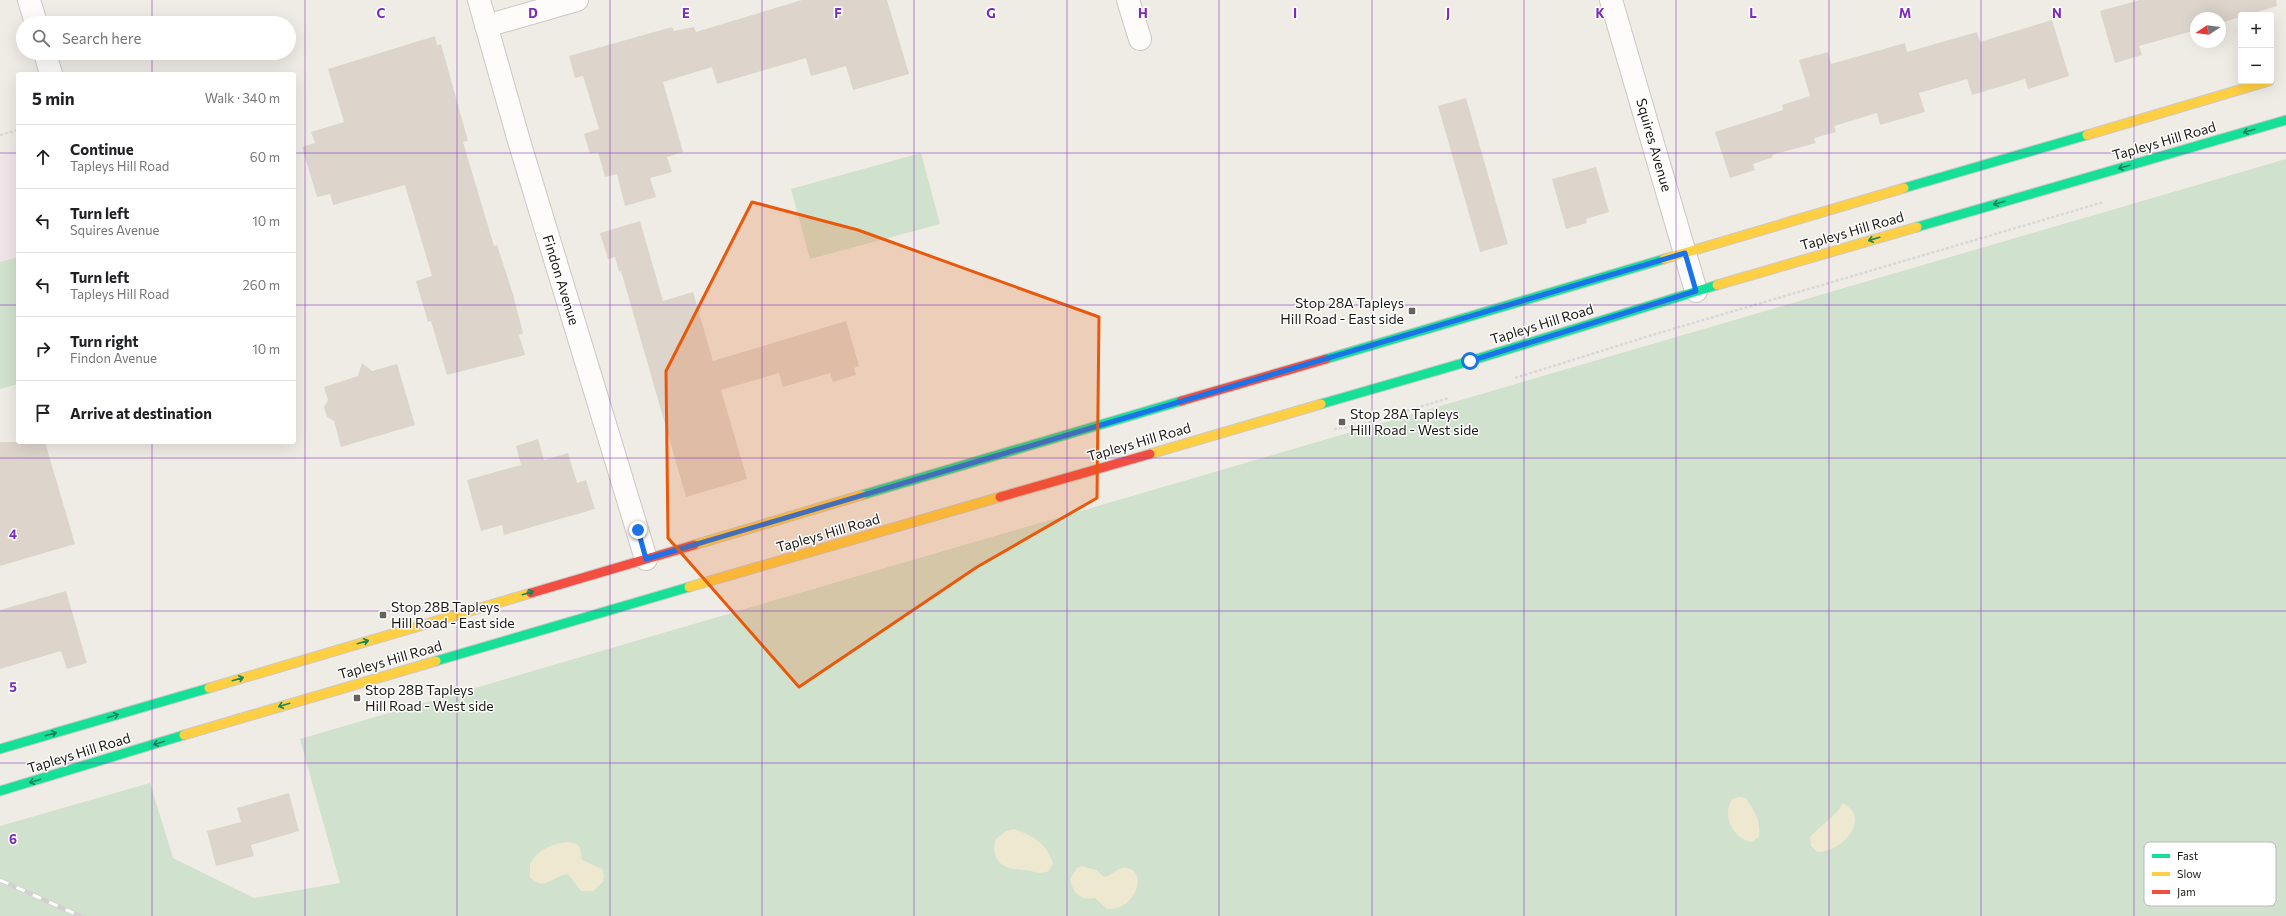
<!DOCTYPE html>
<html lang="en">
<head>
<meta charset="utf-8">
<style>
	body { margin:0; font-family:Commissioner,sans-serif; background:#f2f2f2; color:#202124 }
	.controls { position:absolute; right:12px; top:12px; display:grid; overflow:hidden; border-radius:4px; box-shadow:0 4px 16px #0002 }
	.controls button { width:36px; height:36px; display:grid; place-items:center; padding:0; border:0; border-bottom:1px solid #e0e0e0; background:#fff; color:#202124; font:20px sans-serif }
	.compass { position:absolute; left:2190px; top:12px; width:36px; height:36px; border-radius:50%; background:#fff; box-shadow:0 4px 16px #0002; rotate:257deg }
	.stop { position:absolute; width:12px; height:12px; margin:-9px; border:3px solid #1a73e8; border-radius:50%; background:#fff }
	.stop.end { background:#1a73e8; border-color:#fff; box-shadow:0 1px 4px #0008 }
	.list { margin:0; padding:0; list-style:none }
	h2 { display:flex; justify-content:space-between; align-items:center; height:52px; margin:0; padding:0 16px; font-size:17px }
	h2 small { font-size:13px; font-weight:400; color:#757577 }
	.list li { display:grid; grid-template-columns:26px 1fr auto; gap:12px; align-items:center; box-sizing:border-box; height:64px; padding:0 16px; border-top:1px solid #e0e0e0 }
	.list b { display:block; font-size:15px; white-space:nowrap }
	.list p { margin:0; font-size:13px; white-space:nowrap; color:#757577 }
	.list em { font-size:13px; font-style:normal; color:#757577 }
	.icon { flex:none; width:22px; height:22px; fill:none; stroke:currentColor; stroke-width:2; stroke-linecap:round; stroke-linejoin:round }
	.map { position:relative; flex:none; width:2286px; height:916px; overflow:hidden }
	.search { position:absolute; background:#fff; box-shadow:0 4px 16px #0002; left:16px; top:16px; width:280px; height:44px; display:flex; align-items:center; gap:10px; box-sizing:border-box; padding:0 14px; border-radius:22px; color:#757577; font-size:15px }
	.panel { position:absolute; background:#fff; box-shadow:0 4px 16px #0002; left:16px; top:72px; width:280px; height:372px; border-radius:4px }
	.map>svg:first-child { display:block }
</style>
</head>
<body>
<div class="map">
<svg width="2286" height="916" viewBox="0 0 2286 916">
	<rect width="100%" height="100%" fill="#efece5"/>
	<!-- commercial -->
	<path fill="#f0e4e9" d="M18 150V257L0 263V156Z"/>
	<!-- green -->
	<path fill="#d0e1cd" d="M921 153 940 224 810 259 791 189Z
		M2286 159V916H0V826L150 783 173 858 254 898 340 883 300 739Z
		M18 257V384L0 389V262Z"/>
	<!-- sand -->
	<path fill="#eee8d0" d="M1740 797 1746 798C1755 812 1761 821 1759 837L1751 842C1732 837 1722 816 1732 799Z
		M1843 803C1873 820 1840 853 1817 852L1811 846 1810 837C1821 825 1835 817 1843 803Z
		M1014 829C1033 835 1047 844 1053 863L1049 871C1039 875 1034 871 1024 870 1004 869 991 863 995 840L1006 831Z
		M569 842C582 844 580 849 582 860L602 869 604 875 603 882 593 891H581L568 874C553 876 544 892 530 877V864C538 849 553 843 569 842Z
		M1082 866 1096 870 1104 877C1112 876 1118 866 1127 868 1149 872 1135 911 1107 909L1095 898C1080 901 1073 893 1070 879L1077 868Z"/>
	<!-- building -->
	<path fill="#ddd5cc" d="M802 0H887L909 74 853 90 846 66 811 76 806 58 717 84 712 67 663 82 683 152 667 157 672 172 650 178 656 197 625 206 617 174 605 177 598 152 590 154 584 134 599 129 583 76 575 78 569 56 672 27 674 31 694 27 696 32Z
		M2140 0H2276L2277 6 2220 23V18H2196V30L2139 46 2142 55 2115 63 2100 11Z
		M2052 20 2069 76 2028 89 2025 79 1972 95 1967 79 1919 93 1925 112 1880 125 1877 113 1834 126 1836 132 1814 138 1816 143 1772 155 1773 157 1753 164 1755 170 1730 178 1715 132 1783 110 1782 105 1810 96 1799 60 1828 52 1831 64 1905 43 1907 52 1977 32 1980 42Z
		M435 36 437 45 441 44 468 141 463 142 494 246 497 245 513 294 523 333 519 335 525 355 447 375 431 321 428 322 416 281 432 276 405 185 333 205 330 194 317 197 302 147 315 143 311 132 344 122 328 69Z
		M1466 98 1508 244 1480 252 1438 106Z
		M1596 167 1609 212 1586 219 1587 223 1566 229 1552 179Z
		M640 221 663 301 693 292 713 361 846 321 859 366 854 368 856 375 833 382 830 373 783 387 779 373 721 390 747 479 686 497 621 271 619 272 615 257 608 259 600 233Z
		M362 363 372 371 397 364 415 425 341 447 334 421 327 417 324 407 328 400 324 387 358 376Z
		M538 439 544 460 568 453 577 483 586 480 595 509 504 535 502 525 481 531 467 480 521 465 516 446Z
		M0 442H45L75 544 0 566Z
		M66 591 87 663 67 669 61 651 0 669V610Z
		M289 793 299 831 251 845 254 856 216 866 207 831 241 822 237 808Z"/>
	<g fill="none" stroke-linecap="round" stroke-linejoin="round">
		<defs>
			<path id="street" d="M29 0 36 23
				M479 0 519 141 646 559
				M1128 0 1140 39
				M1611 0 1696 291
				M486 26 577 0
				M45 53 51 74"/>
			<path id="fast" d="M1904 188 2087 135
				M1917 227 2286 120
				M1326 359 1664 259
				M1321 404 1470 361 1717 285
				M862 495 1181 401
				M436 661 689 587
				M0 749 209 688
				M0 791 184 735"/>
			<path id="slow" d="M2087 135 2269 81
				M1664 259 1904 188
				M1717 285 1917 227
				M1150 454 1321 404
				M694 545 862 495
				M689 587 1000 497
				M209 688 531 593
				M184 735 436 661"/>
			<path id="jam" d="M1181 401 1326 359
				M1000 497 1150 454
				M531 593 694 545"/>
		</defs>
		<!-- street casing -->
		<use href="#street" stroke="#cbc8c3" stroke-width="24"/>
		<!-- fast casing -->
		<use href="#fast" stroke="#cccac6" stroke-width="11"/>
		<!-- slow casing -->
		<use href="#slow" stroke="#cccac6" stroke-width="11"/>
		<!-- jam casing -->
		<use href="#jam" stroke="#cccac6" stroke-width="11"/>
		<!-- path -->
		<path stroke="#d8d8d6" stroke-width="2.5" stroke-dasharray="3 2" stroke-linecap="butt" d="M0 135 18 130
			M1515 378 1649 336 2104 202
			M1334 429 1357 426 1449 398"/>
		<!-- street -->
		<use href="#street" stroke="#fdfcfb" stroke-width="22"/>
		<!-- fast -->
		<use href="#fast" stroke="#16e098" stroke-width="9"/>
		<!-- slow -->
		<use href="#slow" stroke="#ffcf43" stroke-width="9"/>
		<!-- jam -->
		<use href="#jam" stroke="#f24e42" stroke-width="9"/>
		<defs>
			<path id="rail" d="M0 880 80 916"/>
		</defs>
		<!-- rail casing -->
		<use href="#rail" stroke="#d2d1cf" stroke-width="4.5"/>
		<!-- rail -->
		<use href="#rail" stroke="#fff" stroke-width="3" stroke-dasharray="9" stroke-linecap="butt"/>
	</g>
	<!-- one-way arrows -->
	<defs><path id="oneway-shaft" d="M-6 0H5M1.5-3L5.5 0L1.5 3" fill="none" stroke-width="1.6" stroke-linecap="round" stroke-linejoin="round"/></defs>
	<g stroke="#18865c">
		<use href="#oneway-shaft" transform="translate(2249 131) rotate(164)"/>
		<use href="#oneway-shaft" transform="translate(2124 167) rotate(164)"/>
		<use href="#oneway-shaft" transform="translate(1999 203) rotate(164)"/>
		<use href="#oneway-shaft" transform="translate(1874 239) rotate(164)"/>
		<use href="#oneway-shaft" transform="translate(528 593) rotate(-16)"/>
		<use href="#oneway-shaft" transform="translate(363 642) rotate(-16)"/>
		<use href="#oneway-shaft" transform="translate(238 679) rotate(-16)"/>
		<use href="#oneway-shaft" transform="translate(284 705) rotate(163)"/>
		<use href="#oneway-shaft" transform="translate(113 716) rotate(-17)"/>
		<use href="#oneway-shaft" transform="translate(51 734) rotate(-16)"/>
		<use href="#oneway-shaft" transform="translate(159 743) rotate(163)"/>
		<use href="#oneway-shaft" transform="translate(35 781) rotate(163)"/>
	</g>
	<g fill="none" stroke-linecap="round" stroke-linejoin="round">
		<!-- route -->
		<path stroke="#1a73e8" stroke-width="5" d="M638 530 646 559 1685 253 1696 291 1470 361"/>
	</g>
	<!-- marked area -->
	<path fill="#e8590c" fill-opacity="0.2" stroke="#e8590c" stroke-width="3" stroke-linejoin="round" d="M752 202 858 230 1099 317 1097 498 977 567 799 687 668 538 666 371Z"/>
	<!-- grid -->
	<path fill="none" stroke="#7b2cbf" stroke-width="1" stroke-opacity="0.55" d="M152 0V23M305 0V916M457 0V916M610 0V916M762 0V916M914 0V916M1067 0V916M1219 0V916M1372 0V916M1524 0V916M1676 0V916M1829 0V916M1981 0V916M2134 0V916M152 53V74M0 153H18M294 153H2286M0 305H18M294 305H2286M152 442V916M0 458H2286M0 611H2286M0 763H2286"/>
	<!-- markers -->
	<g fill="#65625c" stroke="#fff" stroke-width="1.5">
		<rect x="1408" y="307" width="8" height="8" rx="2"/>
		<rect x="1338" y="418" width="8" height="8" rx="2"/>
		<rect x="379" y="611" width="8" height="8" rx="2"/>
		<rect x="353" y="694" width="8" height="8" rx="2"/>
	</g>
	<g text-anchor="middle" stroke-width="3" stroke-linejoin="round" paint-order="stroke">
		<!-- street labels -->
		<g font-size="14" fill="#1a1813" stroke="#fff">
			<text transform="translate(2164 141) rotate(-16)" y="5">Tapleys Hill Road</text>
			<text transform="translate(1654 145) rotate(74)" y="5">Squires Avenue</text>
			<text transform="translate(1852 231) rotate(-16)" y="5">Tapleys Hill Road</text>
			<text transform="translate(561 280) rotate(73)" y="5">Findon Avenue</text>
			<text transform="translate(1542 324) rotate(-17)" y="5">Tapleys Hill Road</text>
			<text transform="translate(1139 442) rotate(-16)" y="5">Tapleys Hill Road</text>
			<text transform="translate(828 533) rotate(-16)" y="5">Tapleys Hill Road</text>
			<text transform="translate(390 660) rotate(-16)" y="5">Tapleys Hill Road</text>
			<text transform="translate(79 753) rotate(-17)" y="5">Tapleys Hill Road</text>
		</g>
		<!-- poi labels -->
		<g font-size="14" fill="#1a1813" stroke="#fff" text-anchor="start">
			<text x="1404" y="308" text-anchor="end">Stop 28A Tapleys<tspan x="1404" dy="16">Hill Road - East side</tspan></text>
			<text x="1350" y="419">Stop 28A Tapleys<tspan x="1350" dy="16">Hill Road - West side</tspan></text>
			<text x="391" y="612">Stop 28B Tapleys<tspan x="391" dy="16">Hill Road - East side</tspan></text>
			<text x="365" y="695">Stop 28B Tapleys<tspan x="365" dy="16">Hill Road - West side</tspan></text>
		</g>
	</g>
	<!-- legend -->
	<rect x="2144" y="842" width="132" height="64" rx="6" fill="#fff" stroke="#babab8" stroke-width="1"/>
	<rect x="2152" y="854" width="18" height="4" fill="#16e098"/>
	<rect x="2152" y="872" width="18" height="4" fill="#ffcf43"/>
	<rect x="2152" y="890" width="18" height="4" fill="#f24e42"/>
	<g font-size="11" fill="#1a1813">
		<text x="2177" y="860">Fast</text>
		<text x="2177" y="878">Slow</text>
		<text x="2177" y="896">Jam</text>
	</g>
	<g font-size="13" text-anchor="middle" font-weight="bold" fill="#7b2cbf" stroke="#fff" stroke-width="3" stroke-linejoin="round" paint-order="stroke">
		<text x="381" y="18">C</text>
		<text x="533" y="18">D</text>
		<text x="686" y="18">E</text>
		<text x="838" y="18">F</text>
		<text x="991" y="18">G</text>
		<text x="1143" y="18">H</text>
		<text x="1295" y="18">I</text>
		<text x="1448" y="18">J</text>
		<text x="1600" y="18">K</text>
		<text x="1753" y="18">L</text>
		<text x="1905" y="18">M</text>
		<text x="2057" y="18">N</text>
		<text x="13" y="539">4</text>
		<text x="13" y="692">5</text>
		<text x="13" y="844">6</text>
	</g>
</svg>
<div class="controls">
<button>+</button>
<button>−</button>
</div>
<svg class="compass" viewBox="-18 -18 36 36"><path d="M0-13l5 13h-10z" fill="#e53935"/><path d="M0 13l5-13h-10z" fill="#757577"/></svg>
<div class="stop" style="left:1470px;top:361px"></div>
<div class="stop end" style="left:638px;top:530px"></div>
<div class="search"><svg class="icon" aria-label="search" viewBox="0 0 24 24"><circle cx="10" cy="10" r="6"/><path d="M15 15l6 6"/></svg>Search here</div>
<section class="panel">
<h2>5 min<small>Walk · 340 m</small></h2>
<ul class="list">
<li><svg class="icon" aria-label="ahead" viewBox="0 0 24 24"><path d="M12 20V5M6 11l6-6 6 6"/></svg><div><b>Continue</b><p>Tapleys Hill Road</p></div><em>60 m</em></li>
<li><svg class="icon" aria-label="left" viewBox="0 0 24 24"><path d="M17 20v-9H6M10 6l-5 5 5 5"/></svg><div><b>Turn left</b><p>Squires Avenue</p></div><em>10 m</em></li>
<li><svg class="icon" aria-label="left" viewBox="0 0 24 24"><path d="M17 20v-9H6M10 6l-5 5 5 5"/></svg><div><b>Turn left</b><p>Tapleys Hill Road</p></div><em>260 m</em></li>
<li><svg class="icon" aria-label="right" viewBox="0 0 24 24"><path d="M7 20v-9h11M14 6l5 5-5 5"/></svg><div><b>Turn right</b><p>Findon Avenue</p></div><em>10 m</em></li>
<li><svg class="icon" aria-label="arrive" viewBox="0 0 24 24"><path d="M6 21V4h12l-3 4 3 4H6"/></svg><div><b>Arrive at destination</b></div></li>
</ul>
</section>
</div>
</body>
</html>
